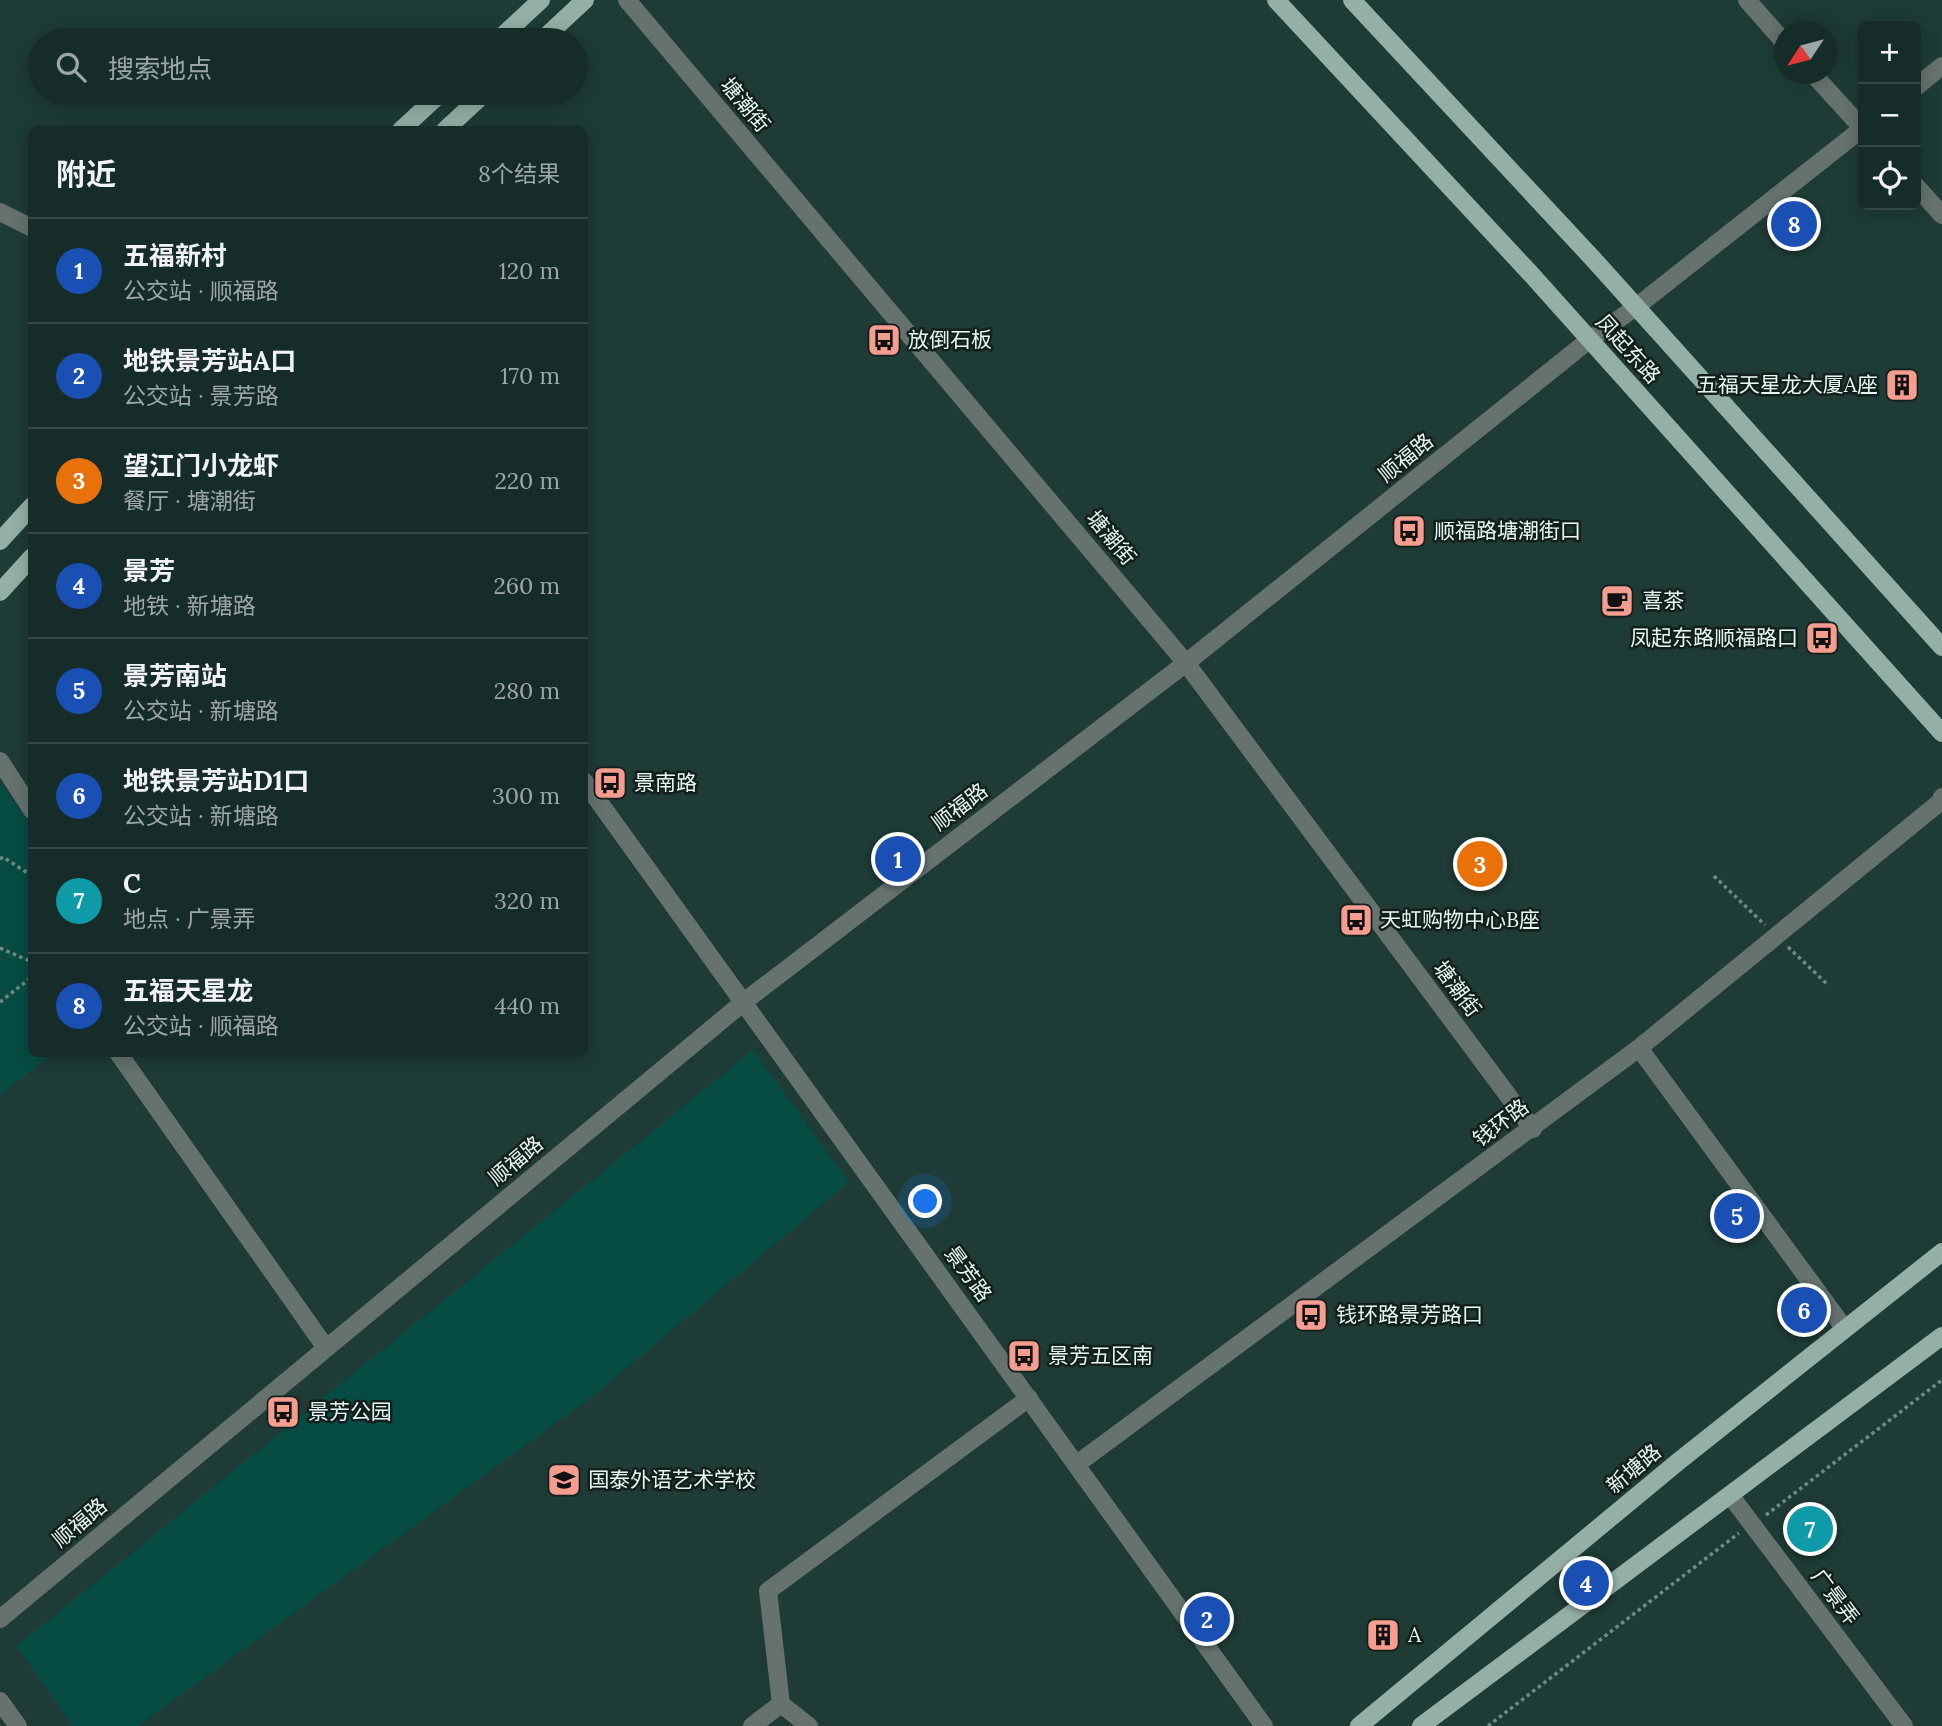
<!DOCTYPE html>
<html lang="zh">
<head>
<meta charset="utf-8">
<style>
	body { margin:0; font-family:Lora,"Noto Sans SC",serif; background:#233834; color:#f1f3f6 }
	.controls { position:absolute; right:21px; top:21px; display:grid; overflow:hidden; border-radius:10px; box-shadow:0 4px 18px #0003 }
	.controls button { width:63px; height:63px; display:grid; place-items:center; padding:0; border:0; border-bottom:2px solid #354845; background:#162c28; color:#f1f3f6; font:35px sans-serif }
	.compass { position:absolute; left:1774px; top:21px; width:63px; height:63px; border-radius:50%; background:#162c28; box-shadow:0 4px 18px #0003; rotate:234deg }
	.you { position:absolute; left:926px; top:1202px; width:24px; height:24px; margin:-18px; border:5px solid #fff; border-radius:50%; background:#1a73e8; box-shadow:0 0 0 10px #1a73e833 }
	.badge { display:grid; place-items:center; width:46px; height:46px; border-radius:50%; background:#f59d8f; color:#fff; font-size:23px; font-weight:700 }
	.pin { position:absolute; translate:-50% -50%; border:4px solid #fff; box-shadow:0 2px 7px #0006 }
	.list { margin:0; padding:0; list-style:none }
	h2 { display:flex; justify-content:space-between; align-items:center; height:91px; margin:0; padding:0 28px; font-size:30px }
	h2 small { font-size:23px; font-weight:400; color:#9ea7a8 }
	.list li { display:grid; grid-template-columns:46px 1fr auto; gap:21px; align-items:center; box-sizing:border-box; height:105px; padding:0 28px; border-top:2px solid #354845 }
	.list b { display:block; font-size:26px; white-space:nowrap }
	.list p { margin:0; font-size:23px; white-space:nowrap; color:#9ea7a8 }
	.list em { font-size:23px; font-style:normal; color:#9ea7a8 }
	.icon { flex:none; width:38px; height:38px; fill:none; stroke:currentColor; stroke-width:2; stroke-linecap:round; stroke-linejoin:round }
	.map { position:relative; flex:none; width:1942px; height:1726px; overflow:hidden }
	.search { position:absolute; background:#162c28; box-shadow:0 4px 18px #0003; left:28px; top:28px; width:560px; height:77px; display:flex; align-items:center; gap:18px; box-sizing:border-box; padding:0 24px; border-radius:38px; color:#9ea7a8; font-size:26px }
	.panel { position:absolute; background:#162c28; box-shadow:0 4px 18px #0003; left:28px; top:126px; width:560px; height:931px; border-radius:10px }
	.map>svg:first-child { display:block }
</style>
</head>
<body>
<div class="map">
<svg width="1942" height="1726" viewBox="0 0 1942 1726">
	<rect width="100%" height="100%" fill="#1e3b35"/>
	<!-- green -->
	<path fill="#064c42" d="M0 782 31 825 32 1054H53L0 1095Z
		M753 1050 849 1182 592 1397 138 1726H72L17 1646Z"/>
	<g fill="none" stroke-linecap="round" stroke-linejoin="round">
		<!-- path -->
		<path stroke="#728a85" stroke-width="3.5" stroke-dasharray="3.5 3.5" stroke-linecap="butt" d="M0 859 3 857 32 876
			M1714 876 1765 925
			M1788 947 1827 984
			M0 948 32 962
			M0 1002 32 977
			M1766 1515 1942 1380
			M1488 1726 1739 1533"/>
		<!-- minor -->
		<path stroke="#65726f" stroke-width="18" d="M627 0 1186 663 1533 1129
			M1747 0 1784 42
			M1813 74 1863 129
			M1916 87 1942 66
			M1916 186 1942 215
			M0 212 32 228
			M0 761 32 810
			M584 781 1264 1726
			M1639 1048 1845 1329
			M119 1054 326 1348
			M1077 1464 1639 1048 1940 802 1942 797
			M1730 1495 1904 1726
			M0 1619 745 1001 1186 663 1589 340 1636 307 1863 128
			M0 1701 18 1726
			M752 1726 781 1704
			M809 1726 781 1704 768 1591 1029 1398"/>
		<!-- major -->
		<path stroke="#94afa8" stroke-width="18" d="M1276 0 1530 273 1942 733
			M1352 0 1595 261 1942 647
			M498 40 541 0
			M542 40 585 0
			M401 130 441 93
			M445 130 485 93
			M0 541 32 506
			M0 592 32 557
			M1359 1726 1679 1461 1942 1252
			M1421 1726 1942 1336"/>
	</g>
	<!-- icons -->
	<defs>
		<symbol id="bus-square" viewBox="-11 -11 22 22"><rect x="-9" y="-9" width="18" height="18" rx="4" fill="#f59d8f" stroke="#131f1c"/><path d="M-5-6H5V4H4V6H2V4H-2V6H-4V4H-5ZM-3.5-4V0h7V-4ZM-3.5 1.2v1.5H-2V1.2ZM2 1.2v1.5H3.5V1.2Z" fill="#111"/></symbol>
		<symbol id="building-square" viewBox="-11 -11 22 22"><rect x="-9" y="-9" width="18" height="18" rx="4" fill="#f59d8f" stroke="#131f1c"/><path d="M-4-6H4V6H1V3H-1V6H-4ZM-2.5-4.3h1.7v1.8h-1.7ZM.8-4.3h1.7v1.8H.8ZM-2.5-1h1.7V.8h-1.7ZM.8-1h1.7V.8H.8Z" fill="#111"/></symbol>
		<symbol id="cafe-square" viewBox="-11 -11 22 22"><rect x="-9" y="-9" width="18" height="18" rx="4" fill="#f59d8f" stroke="#131f1c"/><path d="M-5.5-4.5H6V0H3Q3 3.5 0 3.5H-2.5Q-5.5 3.5-5.5 0ZM3-3.2v2h1.7v-2ZM-6 4.5H4V6H-6Z" fill="#111"/></symbol>
		<symbol id="school-square" viewBox="-11 -11 22 22"><rect x="-9" y="-9" width="18" height="18" rx="4" fill="#f59d8f" stroke="#131f1c"/><path d="M0-5L7-2L0 1L-7-2ZM-4 1L0 2.5L4 1V4Q0 6-4 4Z" fill="#111"/></symbol>
	</defs>
	<g fill-rule="evenodd">
		<use href="#bus-square" x="865" y="321" width="38" height="38"/>
		<use href="#building-square" x="1883" y="366" width="38" height="38"/>
		<use href="#bus-square" x="1390" y="512" width="38" height="38"/>
		<use href="#cafe-square" x="1598" y="582" width="38" height="38"/>
		<use href="#bus-square" x="1803" y="619" width="38" height="38"/>
		<use href="#bus-square" x="591" y="764" width="38" height="38"/>
		<use href="#bus-square" x="1337" y="901" width="38" height="38"/>
		<use href="#bus-square" x="1292" y="1296" width="38" height="38"/>
		<use href="#bus-square" x="1005" y="1337" width="38" height="38"/>
		<use href="#bus-square" x="264" y="1393" width="38" height="38"/>
		<use href="#school-square" x="545" y="1461" width="38" height="38"/>
		<use href="#building-square" x="1364" y="1616" width="38" height="38"/>
	</g>
	<g text-anchor="middle" stroke-width="5" stroke-linejoin="round" paint-order="stroke">
		<!-- street labels -->
		<g font-size="21" fill="#e7f8f4" stroke="#131f1c">
			<text transform="translate(745 105) rotate(50)" y="7">塘潮街</text>
			<text transform="translate(1628 349) rotate(48)" y="7">凤起东路</text>
			<text transform="translate(1406 458) rotate(-39)" y="7">顺福路</text>
			<text transform="translate(1111 538) rotate(50)" y="7">塘潮街</text>
			<text transform="translate(960 807) rotate(-37)" y="7">顺福路</text>
			<text transform="translate(1457 989) rotate(53)" y="7">塘潮街</text>
			<text transform="translate(1501 1123) rotate(-37)" y="7">钱环路</text>
			<text transform="translate(516 1161) rotate(-40)" y="7">顺福路</text>
			<text transform="translate(968 1274) rotate(54)" y="7">景芳路</text>
			<text transform="translate(1634 1469) rotate(-40)" y="7">新塘路</text>
			<text transform="translate(80 1523) rotate(-40)" y="7">顺福路</text>
			<text transform="translate(1835 1597) rotate(53)" y="7">广景弄</text>
		</g>
		<!-- poi labels -->
		<g font-size="21" fill="#e7f8f4" stroke="#131f1c" text-anchor="start">
			<text x="908" y="347">放倒石板</text>
			<text x="1878" y="392" text-anchor="end">五福天星龙大厦A座</text>
			<text x="1434" y="538">顺福路塘潮街口</text>
			<text x="1642" y="608">喜茶</text>
			<text x="1798" y="645" text-anchor="end">凤起东路顺福路口</text>
			<text x="634" y="790">景南路</text>
			<text x="1380" y="927">天虹购物中心B座</text>
			<text x="1336" y="1322">钱环路景芳路口</text>
			<text x="1048" y="1363">景芳五区南</text>
			<text x="308" y="1419">景芳公园</text>
			<text x="588" y="1487">国泰外语艺术学校</text>
			<text x="1408" y="1642">A</text>
		</g>
	</g>
</svg>
<div class="controls">
<button>+</button>
<button>−</button>
<button><svg class="icon" aria-label="locate" viewBox="0 0 24 24"><circle cx="12" cy="12" r="6"/><path d="M12 2v4M12 18v4M2 12h4M18 12h4"/></svg></button>
</div>
<svg class="compass" viewBox="-18 -18 36 36"><path d="M0-13l5 13h-10z" fill="#e53935"/><path d="M0 13l5-13h-10z" fill="#9ea7a8"/></svg>
<div class="you"></div>
<div class="pin badge" style="left:898px;top:859px;background:#1a4fb4">1</div>
<div class="pin badge" style="left:1207px;top:1619px;background:#1a4fb4">2</div>
<div class="pin badge" style="left:1480px;top:864px;background:#e8710a">3</div>
<div class="pin badge" style="left:1586px;top:1583px;background:#1a4fb4">4</div>
<div class="pin badge" style="left:1737px;top:1216px;background:#1a4fb4">5</div>
<div class="pin badge" style="left:1804px;top:1310px;background:#1a4fb4">6</div>
<div class="pin badge" style="left:1810px;top:1529px;background:#0f9aa8">7</div>
<div class="pin badge" style="left:1794px;top:224px;background:#1a4fb4">8</div>
<div class="search"><svg class="icon" aria-label="search" viewBox="0 0 24 24"><circle cx="10" cy="10" r="6"/><path d="M15 15l6 6"/></svg>搜索地点</div>
<section class="panel">
<h2>附近<small>8个结果</small></h2>
<ul class="list">
<li><span class="badge" style="background:#1a4fb4">1</span><div><b>五福新村</b><p>公交站 · 顺福路</p></div><em>120 m</em></li>
<li><span class="badge" style="background:#1a4fb4">2</span><div><b>地铁景芳站A口</b><p>公交站 · 景芳路</p></div><em>170 m</em></li>
<li><span class="badge" style="background:#e8710a">3</span><div><b>望江门小龙虾</b><p>餐厅 · 塘潮街</p></div><em>220 m</em></li>
<li><span class="badge" style="background:#1a4fb4">4</span><div><b>景芳</b><p>地铁 · 新塘路</p></div><em>260 m</em></li>
<li><span class="badge" style="background:#1a4fb4">5</span><div><b>景芳南站</b><p>公交站 · 新塘路</p></div><em>280 m</em></li>
<li><span class="badge" style="background:#1a4fb4">6</span><div><b>地铁景芳站D1口</b><p>公交站 · 新塘路</p></div><em>300 m</em></li>
<li><span class="badge" style="background:#0f9aa8">7</span><div><b>C</b><p>地点 · 广景弄</p></div><em>320 m</em></li>
<li><span class="badge" style="background:#1a4fb4">8</span><div><b>五福天星龙</b><p>公交站 · 顺福路</p></div><em>440 m</em></li>
</ul>
</section>
</div>
</body>
</html>
